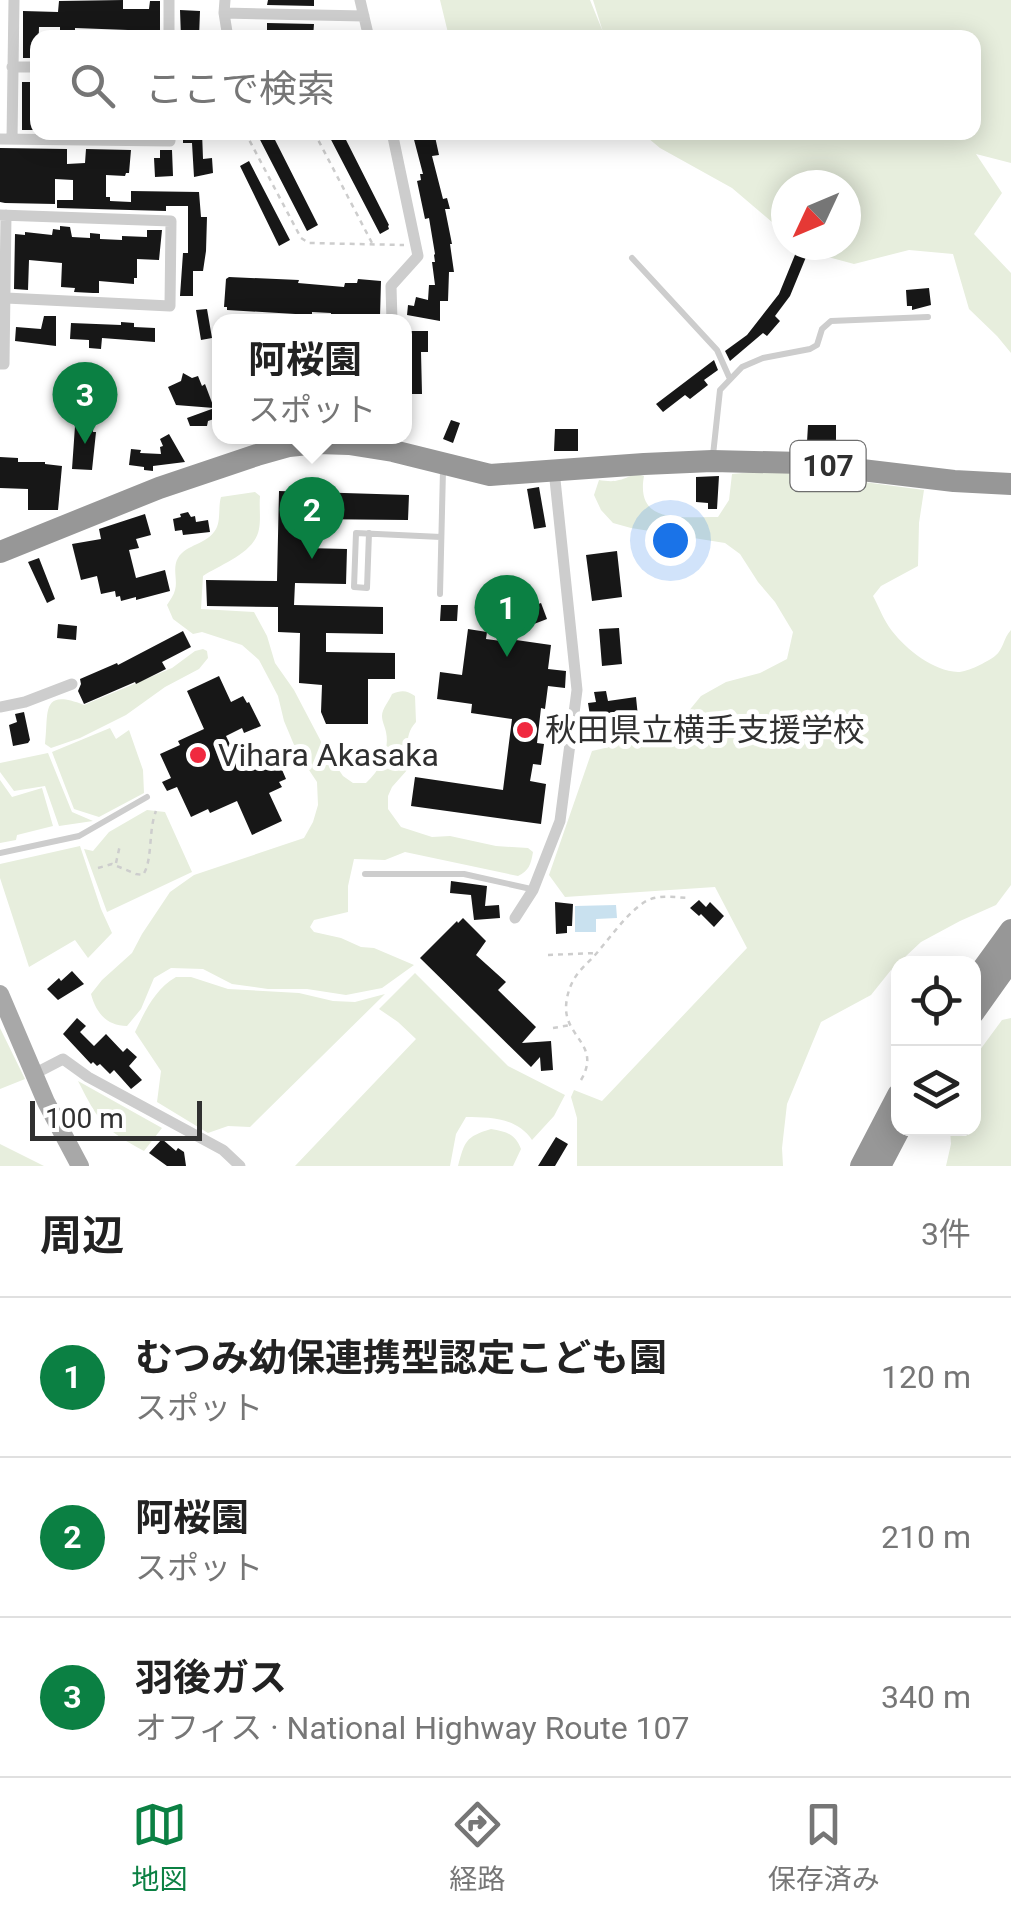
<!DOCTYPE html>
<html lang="ja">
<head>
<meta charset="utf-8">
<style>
	body { margin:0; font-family:Roboto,"Noto Sans JP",sans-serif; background:#f2f2f2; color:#222 }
	.controls { position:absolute; right:30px; bottom:30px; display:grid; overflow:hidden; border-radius:20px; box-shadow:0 5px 25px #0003 }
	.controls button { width:90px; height:90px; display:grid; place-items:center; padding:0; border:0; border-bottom:2px solid #e0e0e0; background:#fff; color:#222; font:50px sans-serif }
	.compass { position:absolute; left:771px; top:170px; width:90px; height:90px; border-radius:50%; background:#fff; box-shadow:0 5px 25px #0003; rotate:226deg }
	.scale { position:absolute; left:30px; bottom:25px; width:172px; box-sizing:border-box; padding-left:10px; border:5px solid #303030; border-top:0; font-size:28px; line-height:35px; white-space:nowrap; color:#303030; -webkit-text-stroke:8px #fff; paint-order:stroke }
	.you { position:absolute; left:670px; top:540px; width:35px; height:35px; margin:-25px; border:8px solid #fff; border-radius:50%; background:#1a73e8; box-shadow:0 0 0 15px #1a73e833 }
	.badge { display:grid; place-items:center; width:65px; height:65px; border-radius:50%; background:#0b8043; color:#fff; font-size:32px; font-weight:700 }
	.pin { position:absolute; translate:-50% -82px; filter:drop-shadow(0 2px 5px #0008) }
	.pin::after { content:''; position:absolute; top:52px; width:35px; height:30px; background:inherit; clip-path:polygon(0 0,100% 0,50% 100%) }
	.popup { position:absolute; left:212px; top:314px; width:200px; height:130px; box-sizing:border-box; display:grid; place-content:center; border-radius:20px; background:#fff; filter:drop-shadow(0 2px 8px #0005); font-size:32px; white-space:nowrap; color:#767676 }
	.popup b { font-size:38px; color:#222 }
	.popup::after { content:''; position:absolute; left:50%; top:100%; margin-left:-20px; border:20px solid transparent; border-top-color:#fff }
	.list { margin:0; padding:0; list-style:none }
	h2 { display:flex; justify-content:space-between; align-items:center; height:130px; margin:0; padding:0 40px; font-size:42px }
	h2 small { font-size:32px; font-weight:400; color:#767676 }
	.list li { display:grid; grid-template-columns:65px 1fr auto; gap:30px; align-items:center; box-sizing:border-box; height:160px; padding:0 40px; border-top:2px solid #e0e0e0 }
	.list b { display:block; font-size:38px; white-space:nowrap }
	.list p { margin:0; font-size:32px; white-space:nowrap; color:#767676 }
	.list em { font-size:32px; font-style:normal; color:#767676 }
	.icon { flex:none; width:55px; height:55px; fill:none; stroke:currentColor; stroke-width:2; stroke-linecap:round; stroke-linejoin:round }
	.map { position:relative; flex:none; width:1011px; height:1166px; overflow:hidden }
	.search { position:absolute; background:#fff; box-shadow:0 5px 25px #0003; left:30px; right:30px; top:30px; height:110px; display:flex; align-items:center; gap:25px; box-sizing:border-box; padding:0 35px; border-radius:20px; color:#767676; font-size:38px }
	.sheet { height:610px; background:#fff }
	nav { display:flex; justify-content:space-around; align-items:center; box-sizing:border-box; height:140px; border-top:2px solid #e0e0e0; background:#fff; font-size:28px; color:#767676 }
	nav a { display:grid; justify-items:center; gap:5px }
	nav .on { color:#0b8043 }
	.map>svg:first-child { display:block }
</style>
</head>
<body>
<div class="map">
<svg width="1011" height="1166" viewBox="0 0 1011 1166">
	<rect width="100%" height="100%" fill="#fff"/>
	<!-- green -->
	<path fill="#e7eedd" d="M440 0H590L603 32 593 0H1011V163L976 154 1002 193 974 234 1011 273V353L997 336 969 309 953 254 909 250 854 264 806 251 799 245H846V185H786V234L732 188 660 148 642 133 974 132V38L449 37Z
		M773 470 924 490 919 523 918 566 881 586 873 596C879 607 884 621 892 631 907 650 933 671 958 672 968 672 987 662 995 656 1004 649 1003 638 1011 630V885L996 905 960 921 921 942 891 970 871 995 821 1022 787 1104 782 1148 783 1166H577V1118L571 1097 574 1090 602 1101 747 948 715 887 565 897 549 875 592 751 622 744 651 734 683 718 701 696 726 682 760 673 787 659 793 632 775 602 758 582 740 554 725 543 631 528 613 523 601 510 594 495 599 480C606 481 613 482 619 480 629 478 633 472 644 476 635 526 683 516 718 517L729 500 732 474Z
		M255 492 260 496C259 507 261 519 259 529 255 553 221 564 203 576L201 609 254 612 267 636 275 663 294 690 326 751 343 776 353 783H366C380 770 390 751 386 732 385 727 382 721 382 716 382 709 389 701 392 694 401 690 407 690 415 696L416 722C403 736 409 751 408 769L392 787 388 796V809L401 827 432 837 450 836 496 846 528 848 533 852C531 864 529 871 518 876L405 852 385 860 354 859 348 886V912L314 920 310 927 314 932 341 938 361 947 374 948 414 965 382 988 346 995 307 989H268L232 984 203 969 171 968 154 978 141 1009 127 1026C107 1026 96 1013 91 994L102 980 132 953 142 934 170 892 194 875 304 838 313 822 318 805 317 782 297 752 284 721 278 696 259 660 242 645 202 632 193 634 173 619 167 605C170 600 174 595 175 590 178 580 172 568 178 558 186 544 207 545 216 529 221 520 218 507 221 497Z
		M203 649 207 651 208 658 199 669 165 687 126 715 80 738 51 748 45 744C49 712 40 688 84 705L172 668 195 651Z
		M110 728 116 739 129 730 143 770 144 793 99 817 74 809 52 752Z
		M48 753 72 812 93 821 59 826 45 786 14 791 0 772V763Z
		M0 780 12 797 42 788 53 826 17 835 16 840 0 843Z
		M147 810 165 812 192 872 107 912 84 849 93 851 109 832Z
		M80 846 101 909 112 933 88 958 75 940 29 967 0 878V864Z
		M415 973 508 1066 565 1095 554 1116 532 1140C517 1118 491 1117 466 1117L456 1134 450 1166H295L416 1039 398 1022 379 1009Z
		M176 977H191L228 989 299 993 333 1001 355 1002 385 994 250 1127 228 1126 208 1133 157 1102 161 1071 135 1032C145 1011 155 989 176 977Z
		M1011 1018V1166H946L951 1144 950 1129 974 1128V1058L1002 1020Z
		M0 1028 25 1079 0 1089Z
		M78 1081 162 1128 144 1151C103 1129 99 1122 78 1081Z
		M491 1129C506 1132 515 1133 521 1149L513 1166H458C465 1141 465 1137 491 1129Z
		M0 1144 44 1166H0Z"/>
	<!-- water -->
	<path fill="#c9e1ef" d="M616 905 617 918 596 919V932H575V906Z"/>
	<!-- building -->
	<path fill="#171717" d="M123 0V9H149L150 1H160V38H127L128 30 75 28V34L60 33V27H39L38 58H23V11L58 12 59 1Z
		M268 0H314V6L267 5Z
		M180 10 200 11 199 38H181Z
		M267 23 314 24 313 38H291V30H267Z
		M22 82H38V130H22Z
		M183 132H202L203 159 212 158 213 173 194 177 192 143H183Z
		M256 132H271L318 225 307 231Z
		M327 132H342L389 225 388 226 389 229 380 234Z
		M412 132H434L439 155 432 156 443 199 447 198 450 209H445L452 244H450L454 272H449L448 301H440V321L407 315 408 305 414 306 416 297 428 300 429 285H435L432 262H435L434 255 435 254 429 218 425 219 417 181 421 180 420 174H423Z
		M0 148 67 149V164L85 163 86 149 131 150 129 173H126L125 176 106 175V197H110V201L131 202V191L199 192 201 217H207L206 251 203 271H193V296H180L183 253H188V206H166V211L57 208V200H73V180L55 179V204L5 203 0 202Z
		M160 150H172L173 176 155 177 154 158H160Z
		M249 161 290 240 279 246 240 166Z
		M60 226 70 227 72 237 90 238V233L100 234V239L122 240V236L147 237V230H162L159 260 137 259V278H134V284L99 281V293H93L74 292 75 288 61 287 62 263 29 260 28 290 14 289 15 234 25 235V232L52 235 53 229 60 230Z
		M799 245H811L790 296 775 316 780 321 767 336 763 333 730 361 725 351 747 335 779 294Z
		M229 277 299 280 298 283 344 287 345 283H357L358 279 381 281 380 317 331 315V313L312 312V315L227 310V307H224L226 279Z
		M929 288 931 305 912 310V306H907L906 290Z
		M207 309 212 338 201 340 196 310Z
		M44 316H56V346L15 341 16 327 41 329Z
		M121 322 134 323V327L155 328V342L102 338 101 349 89 348V340L70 339 71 323 121 325Z
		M411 331H428V352H421L422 394H409L407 342 408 337H411Z
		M714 360 718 370 704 380 708 385 690 399 685 395 663 412 656 404Z
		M183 373 192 378 198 376 202 386 205 384 214 408 176 405 168 387 181 381Z
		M220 406V417L208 421 207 426H190L187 418Z
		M81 408 91 409V415H94L93 432H96L92 470 72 469 75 426H77V415H80Z
		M451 420 460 423 453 443 443 439Z
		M808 425H836V442H807Z
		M555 429H578V451H554Z
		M169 434 185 462 153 466V471L144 470V467L129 465 131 449 141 450 140 453 161 454 160 447 163 446 160 439Z
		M0 457 18 458V462H45V464L62 466 58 510H28V489L0 488Z
		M719 476 717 509H708V503L696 502V477Z
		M539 487 546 527 534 529 527 489Z
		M279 491 409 495 408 520 307 519 306 548 347 549 346 584 295 583 294 605 383 607V634L326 633V652L395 653V679H368V724H326L321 712 322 685 299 683 300 633 278 632V607L207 606 206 580 277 581Z
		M188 512 191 517 195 516 196 522 208 520 210 532 183 535 182 530 175 531 173 519 181 517 180 514Z
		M145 514 151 535 136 539 139 548 129 550 136 578 165 570 170 591 136 600V597L121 601 120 596 116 597 115 591 101 594 97 576 81 580 72 544 101 539 99 529Z
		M617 551 622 597 592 601 586 555Z
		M39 558 55 599 47 603 28 562Z
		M541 603 547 619 534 624 528 608Z
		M441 605H458L457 621H440Z
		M58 624 77 626 76 640 57 638Z
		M619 628 622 664 602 666 599 629Z
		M468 629 487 632 486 639 509 642V639L551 645 548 669 566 671 565 688 548 686 545 709 541 708 537 743 544 744 541 765 533 764 530 781 546 784 541 824 411 806 415 777 503 790 512 719 471 713 472 704 437 699 440 672 462 675Z
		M183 631 191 647 162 662 166 669 136 684 135 682 84 704 78 691 81 684 80 679 117 663 118 665Z
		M219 676 231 702 243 696 247 703 249 702 261 726 244 733 242 728 226 736 241 767 274 751 286 779 279 782 282 787 269 793 282 821 252 835 237 801 210 813 208 809 191 817 177 787 167 791 162 782 171 778 160 754 180 745 178 741 204 729 187 691Z
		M606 691 608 701 636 697 638 717 627 718 628 730 599 731 597 715 590 716 588 703 596 702 594 692Z
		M24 712 30 740 28 743 13 746 9 725 17 722 15 714Z
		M451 881 487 886 485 906 499 905 500 918 474 920 471 895 450 893Z
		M699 900 706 907 710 902 724 916 714 927 701 914 699 916 690 908Z
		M555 902 573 904 572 926H567V933L556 934Z
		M463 918 486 941 476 955 506 982 498 990 536 1027 522 1043 551 1041 553 1070 541 1071 540 1057 531 1067 420 958 457 921 458 923Z
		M72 971 84 984 58 1000 47 989 59 978 61 981Z
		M77 1018 86 1026 80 1032 94 1046 106 1034 123 1052 127 1048 137 1057 129 1066 142 1080 131 1089 114 1070 110 1074 100 1064 97 1066 93 1062 91 1064 63 1034Z
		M556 1137 568 1144 555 1166H538Z
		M162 1139 176 1151 178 1148 184 1152 186 1166H167L149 1153Z"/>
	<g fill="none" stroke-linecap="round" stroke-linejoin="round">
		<!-- path -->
		<path stroke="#cdcdcd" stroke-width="2.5" stroke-dasharray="5 5" stroke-linecap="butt" d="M245 132 301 238 309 243 404 245
			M314 132 372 243
			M116 863 120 845
			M98 868 112 864 136 874 143 875C153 860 148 831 156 811
			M548 955 596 953
			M553 1028 571 1025
			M581 1080C601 1046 567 1038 566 1009 566 998 569 988 574 979 581 967 592 960 600 949 613 934 626 915 643 903 656 894 673 897 688 898"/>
		<!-- lane -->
		<path stroke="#cdcdcd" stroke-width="6" d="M632 258 717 350 730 379
			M713 455 720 390 742 367 763 358 810 349 817 345 822 329 831 321 928 317
			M369 533 367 588 354 587 356 533 441 537
			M440 594 443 470
			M0 853 79 836 147 797
			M365 874H464L531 889"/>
		<!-- street -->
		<path stroke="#cdcdcd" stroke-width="11" d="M225 0 224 13 228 38
			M360 0 369 38
			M224 13 364 16
			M169 38V0
			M12 67H38
			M392 132 418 256 391 286 392 322
			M0 139 170 141V132
			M12 139 14 0
			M0 215 171 221 170 306 6 298
			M0 364H4L6 215
			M0 707 25 702 72 684
			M515 918 533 890 560 821 577 690 554 470
			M34 1074 63 1059 88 1077 223 1150 240 1166"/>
		<!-- primary -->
		<path stroke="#a8a8a8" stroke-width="18" d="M0 994 46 1102 80 1166"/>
		<!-- highway -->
		<path stroke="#979797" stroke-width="22" d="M0 552 159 488 257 455 289 446 318 443 349 444 393 451 490 475 644 464 712 461 803 463 954 481 1011 484
			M974 981 1011 930
			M974 1012 1011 960
			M861 1166 898 1095
			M880 1166 900 1128"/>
	</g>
	<!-- markers -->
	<g fill="#f0293f" stroke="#fff" stroke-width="4">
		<circle cx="525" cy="730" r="10"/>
		<circle cx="198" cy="755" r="10"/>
	</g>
	<g text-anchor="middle" stroke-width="10" stroke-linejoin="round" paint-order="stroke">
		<!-- shield labels -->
		<rect fill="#fff" stroke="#6e6e6e" stroke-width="2.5" x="790.5" y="441" width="75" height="50" rx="8"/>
		<g font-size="30" font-weight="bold" fill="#303030">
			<text x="828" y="476">107</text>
		</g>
		<!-- poi labels -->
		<g font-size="32" fill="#303030" stroke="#fff" text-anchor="start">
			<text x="545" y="741">秋田県立横手支援学校</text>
			<text x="218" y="766">Vihara Akasaka</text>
		</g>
	</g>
</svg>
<div class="controls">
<button><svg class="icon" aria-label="locate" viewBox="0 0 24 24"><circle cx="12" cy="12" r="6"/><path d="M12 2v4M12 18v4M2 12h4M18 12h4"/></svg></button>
<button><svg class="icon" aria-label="layers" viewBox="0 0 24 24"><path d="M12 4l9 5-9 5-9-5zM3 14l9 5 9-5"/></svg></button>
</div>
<svg class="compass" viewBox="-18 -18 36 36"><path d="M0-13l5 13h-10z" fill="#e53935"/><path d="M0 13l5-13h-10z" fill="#767676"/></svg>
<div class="scale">100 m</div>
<div class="you"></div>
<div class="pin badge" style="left:507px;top:657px">1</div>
<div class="pin badge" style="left:312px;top:559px">2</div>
<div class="popup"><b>阿桜園</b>スポット</div>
<div class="pin badge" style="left:85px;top:444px">3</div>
<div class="search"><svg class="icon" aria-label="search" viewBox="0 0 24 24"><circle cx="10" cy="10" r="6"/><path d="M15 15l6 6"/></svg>ここで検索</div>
</div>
<section class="sheet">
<h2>周辺<small>3件</small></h2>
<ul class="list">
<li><span class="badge">1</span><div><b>むつみ幼保連携型認定こども園</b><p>スポット</p></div><em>120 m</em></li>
<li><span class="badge">2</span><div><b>阿桜園</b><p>スポット</p></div><em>210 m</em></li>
<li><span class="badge">3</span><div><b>羽後ガス</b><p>オフィス · National Highway Route 107</p></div><em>340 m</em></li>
</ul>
</section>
<nav>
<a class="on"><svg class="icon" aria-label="map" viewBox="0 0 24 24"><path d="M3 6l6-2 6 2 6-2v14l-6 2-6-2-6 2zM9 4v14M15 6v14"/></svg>地図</a>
<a><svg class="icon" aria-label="directions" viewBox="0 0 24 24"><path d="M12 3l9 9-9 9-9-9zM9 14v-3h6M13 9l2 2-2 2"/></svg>経路</a>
<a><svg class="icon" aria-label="saved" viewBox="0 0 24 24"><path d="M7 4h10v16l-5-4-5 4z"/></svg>保存済み</a>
</nav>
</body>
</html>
